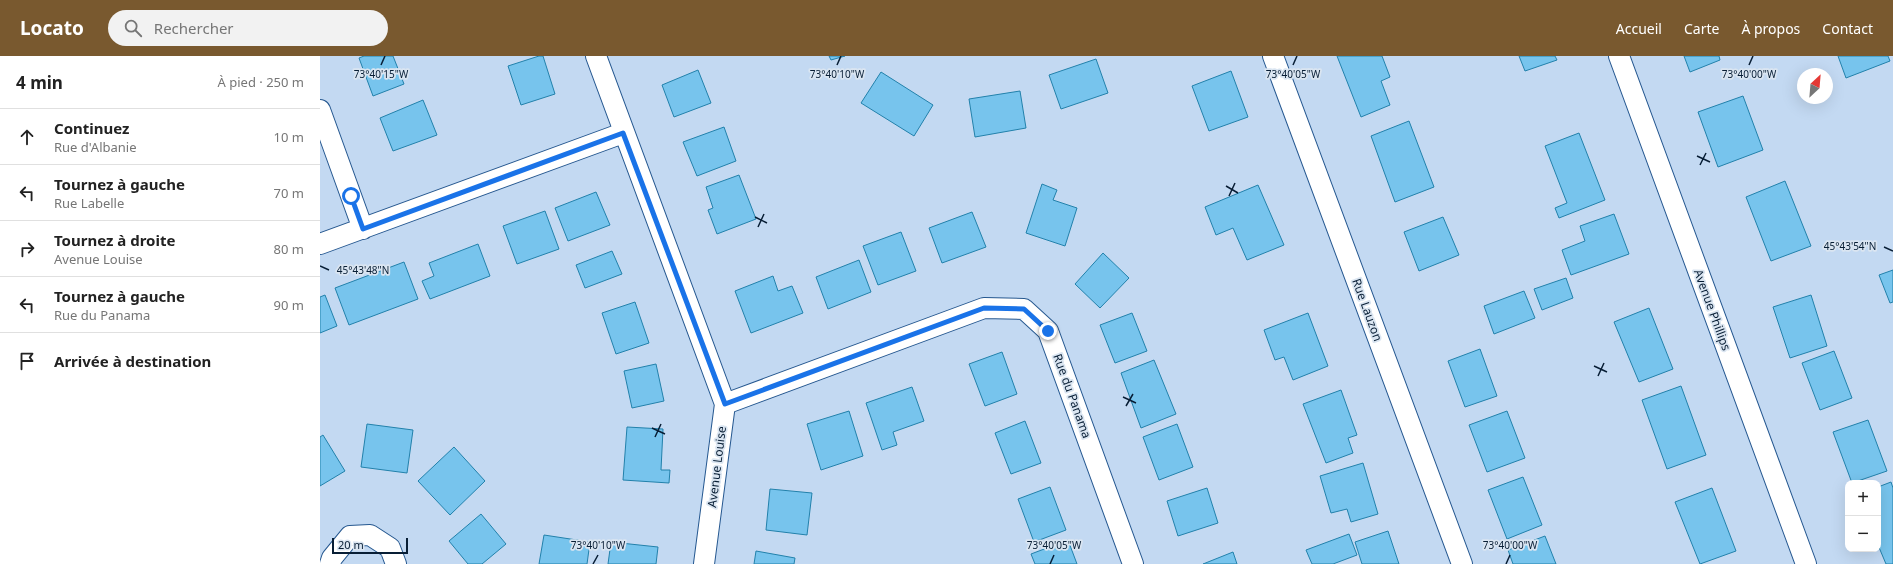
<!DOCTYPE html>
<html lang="fr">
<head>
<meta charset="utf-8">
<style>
	body { margin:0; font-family:"Noto Sans",sans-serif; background:#f2f2f2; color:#222 }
	.controls { position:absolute; right:12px; bottom:12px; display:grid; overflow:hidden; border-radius:8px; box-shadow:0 4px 16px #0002 }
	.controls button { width:36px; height:36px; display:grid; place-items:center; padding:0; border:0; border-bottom:1px solid #e0e0e0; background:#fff; color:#222; font:20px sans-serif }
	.compass { position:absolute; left:1477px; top:12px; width:36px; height:36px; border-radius:50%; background:#fff; box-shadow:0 4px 16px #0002; rotate:26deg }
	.scale { position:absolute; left:12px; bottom:10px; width:76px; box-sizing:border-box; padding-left:4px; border:2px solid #081e35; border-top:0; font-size:11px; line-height:14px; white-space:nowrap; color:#081e35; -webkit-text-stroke:3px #dae5f1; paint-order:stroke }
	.stop { position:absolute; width:12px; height:12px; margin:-9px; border:3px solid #1a73e8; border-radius:50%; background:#fff }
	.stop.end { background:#1a73e8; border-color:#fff; box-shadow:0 1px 4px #0008 }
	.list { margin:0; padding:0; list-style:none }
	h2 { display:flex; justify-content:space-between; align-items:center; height:52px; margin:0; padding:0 16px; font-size:17px }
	h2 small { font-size:13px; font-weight:400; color:#767676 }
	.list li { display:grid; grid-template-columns:26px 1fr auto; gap:12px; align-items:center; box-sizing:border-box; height:56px; padding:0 16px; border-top:1px solid #e0e0e0 }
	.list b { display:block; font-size:15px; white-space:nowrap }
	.list p { margin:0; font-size:13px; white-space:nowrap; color:#767676 }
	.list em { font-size:13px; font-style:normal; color:#767676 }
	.icon { flex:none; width:22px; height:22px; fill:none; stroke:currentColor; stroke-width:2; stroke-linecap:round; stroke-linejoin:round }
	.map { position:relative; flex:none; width:1573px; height:508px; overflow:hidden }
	header { display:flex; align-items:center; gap:24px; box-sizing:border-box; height:56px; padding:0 20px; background:#79592f; color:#fff }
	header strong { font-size:19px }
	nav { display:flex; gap:22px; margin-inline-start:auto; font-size:14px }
	.search { width:280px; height:36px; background:#f2f2f2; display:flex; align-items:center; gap:10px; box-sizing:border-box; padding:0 14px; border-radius:22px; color:#767676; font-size:15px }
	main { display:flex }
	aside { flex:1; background:#fff }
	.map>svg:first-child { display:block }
</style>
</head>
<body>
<header>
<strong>Locato</strong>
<div class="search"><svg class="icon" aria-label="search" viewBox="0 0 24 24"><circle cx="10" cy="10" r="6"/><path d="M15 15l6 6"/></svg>Rechercher</div>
<nav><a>Accueil</a><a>Carte</a><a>À propos</a><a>Contact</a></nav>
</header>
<main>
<aside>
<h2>4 min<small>À pied · 250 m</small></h2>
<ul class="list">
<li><svg class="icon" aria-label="ahead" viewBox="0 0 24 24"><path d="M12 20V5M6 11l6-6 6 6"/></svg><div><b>Continuez</b><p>Rue d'Albanie</p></div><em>10 m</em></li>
<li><svg class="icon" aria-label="left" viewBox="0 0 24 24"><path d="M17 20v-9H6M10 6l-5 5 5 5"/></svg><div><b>Tournez à gauche</b><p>Rue Labelle</p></div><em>70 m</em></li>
<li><svg class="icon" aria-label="right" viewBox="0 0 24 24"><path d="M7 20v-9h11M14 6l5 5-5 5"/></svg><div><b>Tournez à droite</b><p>Avenue Louise</p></div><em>80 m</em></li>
<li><svg class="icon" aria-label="left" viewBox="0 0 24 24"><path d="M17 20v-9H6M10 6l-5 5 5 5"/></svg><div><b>Tournez à gauche</b><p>Rue du Panama</p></div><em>90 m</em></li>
<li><svg class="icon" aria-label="arrive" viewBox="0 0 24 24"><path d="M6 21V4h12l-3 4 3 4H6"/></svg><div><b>Arrivée à destination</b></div></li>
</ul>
</aside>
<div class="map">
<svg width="1573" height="508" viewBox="0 0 1573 508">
	<rect width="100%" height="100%" fill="#c3d9f2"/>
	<!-- building -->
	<path fill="#77c4ed" stroke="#2281ab" d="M44 0H73L84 28 53 40 39 2Z
		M219 0H223L235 38 201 49 188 10Z
		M509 0H525L511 4Z
		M1017 0H1062L1070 21 1061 25 1070 49 1041 61Z
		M1199 0H1235L1237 4 1205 15Z
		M1364 0H1399L1400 4 1370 16Z
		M1518 0H1568L1570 5 1526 22Z
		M776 3 788 37 741 53 729 19Z
		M378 14 391 47 354 61 342 29Z
		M911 15 928 61 889 75 872 30Z
		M561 16 613 49 594 80 541 47Z
		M700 35 706 72 655 81 649 43Z
		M1423 40 1443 94 1398 111 1378 56Z
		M103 44 117 79 73 95 60 62Z
		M1089 65 1114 131 1075 146 1051 80Z
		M404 71 416 105 377 120 363 86Z
		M1259 77 1285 144 1239 162 1235 152 1247 147 1225 90Z
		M419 119 436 163 397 178 388 154 393 152 386 131Z
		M1465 125 1491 190 1451 205 1426 141Z
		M722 128 737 134 733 144 757 152 745 190 706 177Z
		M938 129 964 189 927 204 913 172 896 179 885 151Z
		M276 136 290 169 248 185 235 152Z
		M225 155 239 193 197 208 183 170Z
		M652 156 666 191 622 207 609 172Z
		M1294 158 1309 198 1251 219 1242 194 1265 185 1260 170Z
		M1123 161 1139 199 1099 215 1084 176Z
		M581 176 596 215 558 229 543 190Z
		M158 188 170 220 110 243 102 225 114 220 109 207Z
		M292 195 302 218 265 232 256 209Z
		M783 197 809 222 780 252 755 228Z
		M539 204 551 236 508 253 496 221Z
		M84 206 98 243 29 269 15 232Z
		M1573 214V246L1570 247 1559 219Z
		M453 220 458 235 472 230 483 257 431 277 415 235Z
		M1246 222 1253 242 1222 254 1214 233Z
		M1204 235 1215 262 1174 278 1164 250Z
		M5 239 17 270 0 277V241Z
		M1491 239 1507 290 1470 302 1453 251Z
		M315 246 329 287 296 298 282 257Z
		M1329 252 1353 313 1319 326 1294 266Z
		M812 257 827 295 795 307 780 269Z
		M988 257 1008 310 973 324 964 301 955 304 944 274Z
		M1160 293 1177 340 1145 351 1128 305Z
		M1514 295 1532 342 1500 354 1482 307Z
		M682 296 697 338 665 350 649 308Z
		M834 304 856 358 821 372 801 317Z
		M336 308 344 345 312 352 304 315Z
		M1361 330 1386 399 1347 413 1322 344Z
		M592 331 604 365 573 376 577 389 562 394 546 347Z
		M1021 334 1037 379 1028 382 1033 397 1006 407 983 348Z
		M529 355 543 400 501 414 487 368Z
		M1187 355 1205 402 1167 416 1149 369Z
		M1548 364 1567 415 1532 427 1513 376Z
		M705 365 721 407 691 418 675 377Z
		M47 368 93 374 87 417 41 411Z
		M857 368 873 411 839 424 823 381Z
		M307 371 343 373 341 414H350L349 427 303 424Z
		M3 379 25 415 0 430V381Z
		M134 391 165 425 130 459 98 425Z
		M1043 407 1058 458 1031 466 1027 453 1011 457 1000 420Z
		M1203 421 1222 469 1187 483 1168 434Z
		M1571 426 1573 432V508H1566L1558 489V431Z
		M730 431 746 474 714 486 698 443Z
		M887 432 898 467 858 480 847 445Z
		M1392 432 1416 495 1380 508 1355 446Z
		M450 433 492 437 487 479 446 474Z
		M161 458 186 488 162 508H148L129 485Z
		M1068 475 1079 508H1042L1035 486Z
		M1029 478 1037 499 1013 508H992L986 494Z
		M224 479 270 486 267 508H219Z
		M1225 480 1236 508H1193L1188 494Z
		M748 484 757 508H715L711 498Z
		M291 486 338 491 336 508H288Z
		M436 495 475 502 474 508H434Z
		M913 496 917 508H883Z"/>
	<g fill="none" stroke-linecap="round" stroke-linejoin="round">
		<defs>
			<path id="street" d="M276 0 405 348 384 508
				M953 0 1142 508
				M1299 0 1486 508
				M0 54 43 173
				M0 188 303 77
				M405 348 664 252 704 253 728 275 813 508
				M10 508 12 502 30 480 50 479 70 492 76 508"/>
		</defs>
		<!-- street casing -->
		<use href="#street" stroke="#265890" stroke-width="22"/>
		<!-- street -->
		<use href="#street" stroke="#fff" stroke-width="20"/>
	</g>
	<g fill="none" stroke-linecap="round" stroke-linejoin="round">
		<!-- route -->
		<path stroke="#1a73e8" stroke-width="5" d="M31 140 43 173 303 77 405 348 664 252 704 253 728 275"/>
	</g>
	<!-- ticks -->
	<path fill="none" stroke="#081e35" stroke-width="1.5" d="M61 9 65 0M517 9 521 0M973 9 977 0M1429 9 1433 0M1377 100 1390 106M1380 109 1386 97M906 130 918 137M909 140 915 127M435 161 447 167M438 171 444 158M1564 191 1573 195M0 210 9 214M1274 310 1287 316M1278 320 1284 307M803 341 816 347M806 350 813 338M332 372 345 378M335 381 341 368M273 508 278 499M730 508 734 499M1186 508 1190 499"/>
	<g text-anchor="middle" stroke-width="3.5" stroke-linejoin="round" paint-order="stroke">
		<!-- street labels -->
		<g font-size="12" fill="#081e35" stroke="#dae5f1">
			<text transform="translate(1047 254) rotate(70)" y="4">Rue Lauzon</text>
			<text transform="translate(1392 254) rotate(70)" y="4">Avenue Phillips</text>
			<text transform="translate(752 340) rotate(70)" y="4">Rue du Panama</text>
			<text transform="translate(397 411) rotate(-83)" y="4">Avenue Louise</text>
		</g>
	</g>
	<g font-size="10" text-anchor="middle" fill="#081e35" stroke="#dae5f1" stroke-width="3.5" stroke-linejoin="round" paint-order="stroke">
		<text x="1429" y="22">73°40'00"W</text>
		<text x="61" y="22">73°40'15"W</text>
		<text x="517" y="22">73°40'10"W</text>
		<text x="973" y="22">73°40'05"W</text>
		<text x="1530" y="194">45°43'54"N</text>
		<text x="43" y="218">45°43'48"N</text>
		<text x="278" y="493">73°40'10"W</text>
		<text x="734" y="493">73°40'05"W</text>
		<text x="1190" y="493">73°40'00"W</text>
	</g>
</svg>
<div class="controls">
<button>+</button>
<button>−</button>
</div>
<svg class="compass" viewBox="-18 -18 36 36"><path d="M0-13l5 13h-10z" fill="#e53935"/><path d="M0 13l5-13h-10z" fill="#767676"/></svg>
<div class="scale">20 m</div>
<div class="stop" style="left:31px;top:140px"></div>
<div class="stop end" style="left:728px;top:275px"></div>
</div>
</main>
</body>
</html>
